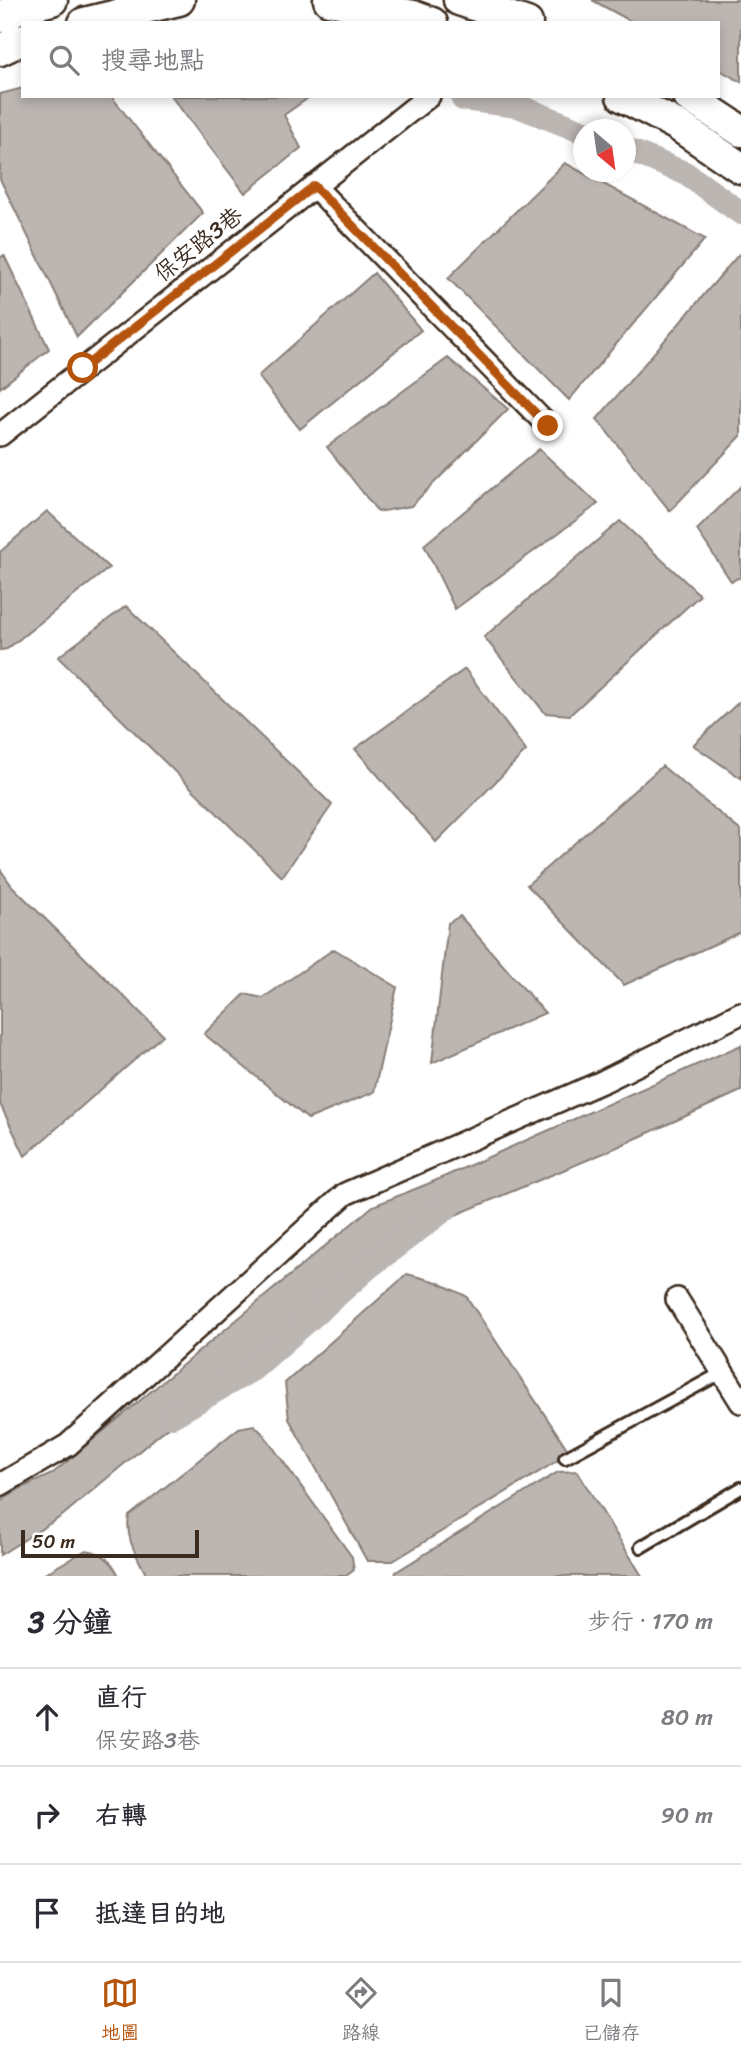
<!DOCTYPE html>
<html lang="zh-TW">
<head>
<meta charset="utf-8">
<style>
	body { margin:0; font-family:Sriracha,"LXGW WenKai TC",sans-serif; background:#f2f2f3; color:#2b2b33 }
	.compass { position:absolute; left:573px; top:119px; width:63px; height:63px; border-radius:50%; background:#fff; box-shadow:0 4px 10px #0003; rotate:151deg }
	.scale { position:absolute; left:21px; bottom:18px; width:178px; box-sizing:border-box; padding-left:7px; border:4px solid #3b2a1e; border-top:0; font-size:19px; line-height:24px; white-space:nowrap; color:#3b2a1e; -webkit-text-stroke:5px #fff; paint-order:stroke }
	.stop { position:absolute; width:21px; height:21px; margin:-16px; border:5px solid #b45309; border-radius:50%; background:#fff }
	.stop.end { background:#b45309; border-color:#fff; box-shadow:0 2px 7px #0008 }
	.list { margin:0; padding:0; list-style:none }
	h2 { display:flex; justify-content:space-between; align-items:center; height:91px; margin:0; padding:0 28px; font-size:30px }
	h2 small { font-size:23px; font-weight:400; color:#7c7c81 }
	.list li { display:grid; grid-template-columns:46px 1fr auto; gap:21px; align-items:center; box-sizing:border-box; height:98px; padding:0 28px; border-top:2px solid #e1e1e2 }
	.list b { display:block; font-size:26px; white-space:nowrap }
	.list p { margin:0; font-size:23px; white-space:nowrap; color:#7c7c81 }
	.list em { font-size:23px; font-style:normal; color:#7c7c81 }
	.icon { flex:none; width:38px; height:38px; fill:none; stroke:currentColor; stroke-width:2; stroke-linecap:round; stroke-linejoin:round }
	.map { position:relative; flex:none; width:741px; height:1576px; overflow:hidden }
	.search { position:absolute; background:#fff; box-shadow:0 4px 10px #0003; left:21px; right:21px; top:21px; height:77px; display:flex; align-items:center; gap:18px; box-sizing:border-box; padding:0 24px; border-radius:0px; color:#7c7c81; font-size:26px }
	.sheet { height:385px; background:#fff }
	nav { display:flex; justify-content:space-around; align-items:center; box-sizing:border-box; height:98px; border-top:2px solid #e1e1e2; background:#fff; font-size:19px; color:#7c7c81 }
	nav a { display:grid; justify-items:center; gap:4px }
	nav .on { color:#b45309 }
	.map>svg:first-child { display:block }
</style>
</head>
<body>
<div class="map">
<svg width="741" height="1576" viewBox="0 0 741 1576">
	<rect width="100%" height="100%" fill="#fff"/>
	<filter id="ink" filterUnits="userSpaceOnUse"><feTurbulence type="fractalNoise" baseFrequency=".0143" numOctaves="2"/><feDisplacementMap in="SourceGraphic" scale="14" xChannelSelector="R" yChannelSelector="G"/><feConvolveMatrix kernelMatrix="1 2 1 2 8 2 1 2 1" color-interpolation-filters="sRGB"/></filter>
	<g filter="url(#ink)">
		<!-- water -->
		<path fill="#bcb6b3" stroke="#887e77" stroke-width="2" d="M592 0H741V82L718 69V23H634Z
			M23 88V96H111L203 213 77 337 0 179V94Z
			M171 96H311L284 115 301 148 245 193Z
			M565 163 705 239 569 400 448 278Z
			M739 254 741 256V436L670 511 597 419Z
			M4 255 49 349 0 388V258Z
			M374 273 421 330 300 429 258 376Z
			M448 358 508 409 411 506 378 512 327 447Z
			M539 449 598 504 455 609 424 545Z
			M741 486V577L731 581 697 530Z
			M47 511 109 568 7 649 0 650V552Z
			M620 521 700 595 570 715 545 713 484 637Z
			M126 606 332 805 282 877 58 657Z
			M465 669 526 751 436 842 355 749Z
			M741 700V778L693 745Z
			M662 766 741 831V932L624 985 527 885Z
			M0 869 12 886 163 1035 25 1156 0 1104Z
			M460 916 545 1013 432 1063 448 923Z
			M334 949 397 987 374 1092 308 1119 204 1034 245 994 263 998Z
			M741 1045V1091L604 1153 386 1244 62 1516 0 1555V1502L21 1488 52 1474 373 1206 430 1183Z
			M407 1274 437 1282 466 1296 570 1453 393 1561H367L289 1419 285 1383Z
			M254 1425 264 1435 352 1557 354 1570 346 1576H147C137 1556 125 1539 129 1516L239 1428Z
			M577 1471 642 1576H395L396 1572 558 1472Z
			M86 1550C104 1553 111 1560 119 1576H41Z"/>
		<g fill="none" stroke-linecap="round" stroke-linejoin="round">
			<!-- canal -->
			<path stroke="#bcb6b3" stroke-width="24" d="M463 99 518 106 584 132
				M626 149 685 173 741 213
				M172 1416 253 1369 369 1267 447 1208"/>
			<defs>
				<path id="lane" d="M565 1458 723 1372
					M641 1547 741 1488"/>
				<path id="street" d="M314 186 548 426
					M0 435 429 96
					M677 1299 741 1402
					M0 1485 68 1445 345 1194 604 1081 741 1013"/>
				<path id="secondary" d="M329 0 413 16 432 23
					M459 0 527 23
					M0 17 16 9 52 0
					M84 23 179 0
					M0 50 23 39
					M622 96 677 125 741 168
					M688 96 741 131"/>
			</defs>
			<!-- lane casing -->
			<use href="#lane" stroke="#3b2a1e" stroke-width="16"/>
			<!-- street casing -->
			<use href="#street" stroke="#3b2a1e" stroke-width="26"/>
			<!-- secondary casing -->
			<use href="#secondary" stroke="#3b2a1e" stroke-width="35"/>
			<!-- lane -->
			<use href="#lane" stroke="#fff" stroke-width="10"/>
			<!-- street -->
			<use href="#street" stroke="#fff" stroke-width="21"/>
			<!-- secondary -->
			<use href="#secondary" stroke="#fff" stroke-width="30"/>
		</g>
	</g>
	<g fill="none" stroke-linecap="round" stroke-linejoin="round" filter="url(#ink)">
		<!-- route -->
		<path stroke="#b45309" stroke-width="9" d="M83 368 314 186 548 426"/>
	</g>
	<g text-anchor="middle" stroke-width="5" stroke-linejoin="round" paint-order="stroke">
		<!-- street labels -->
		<g font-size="23" fill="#3b2a1e" stroke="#fff">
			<text transform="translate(198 244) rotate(-38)" y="8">保安路3巷</text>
		</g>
	</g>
</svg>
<svg class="compass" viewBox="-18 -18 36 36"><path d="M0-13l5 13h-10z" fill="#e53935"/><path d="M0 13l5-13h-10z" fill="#7c7c81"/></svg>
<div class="scale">50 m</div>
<div class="stop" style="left:83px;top:368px"></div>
<div class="stop end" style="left:548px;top:426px"></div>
<div class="search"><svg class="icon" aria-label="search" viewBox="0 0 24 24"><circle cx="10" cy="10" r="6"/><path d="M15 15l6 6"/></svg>搜尋地點</div>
</div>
<section class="sheet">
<h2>3 分鐘<small>步行 · 170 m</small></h2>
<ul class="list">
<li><svg class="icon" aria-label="ahead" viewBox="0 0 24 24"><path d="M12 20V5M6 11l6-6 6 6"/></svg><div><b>直行</b><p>保安路3巷</p></div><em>80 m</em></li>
<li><svg class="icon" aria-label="right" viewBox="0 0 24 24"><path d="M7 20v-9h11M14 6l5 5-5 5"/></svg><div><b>右轉</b></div><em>90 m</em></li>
<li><svg class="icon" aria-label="arrive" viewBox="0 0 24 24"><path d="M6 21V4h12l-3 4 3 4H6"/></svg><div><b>抵達目的地</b></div></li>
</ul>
</section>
<nav>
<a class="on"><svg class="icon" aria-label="map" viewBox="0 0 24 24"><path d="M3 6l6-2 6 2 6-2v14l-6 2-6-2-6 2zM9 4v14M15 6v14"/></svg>地圖</a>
<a><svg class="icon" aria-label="directions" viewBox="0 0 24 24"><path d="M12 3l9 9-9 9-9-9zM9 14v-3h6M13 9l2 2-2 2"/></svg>路線</a>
<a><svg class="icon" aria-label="saved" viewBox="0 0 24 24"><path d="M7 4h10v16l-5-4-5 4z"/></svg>已儲存</a>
</nav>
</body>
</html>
